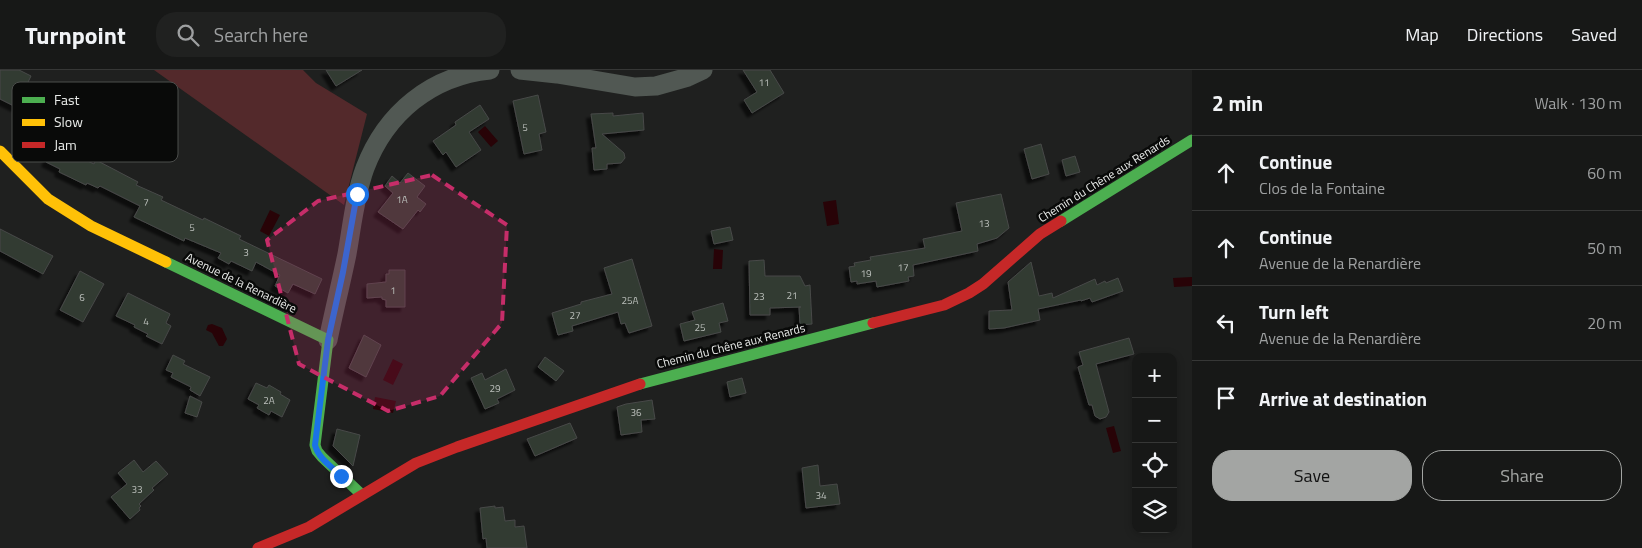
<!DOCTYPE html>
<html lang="en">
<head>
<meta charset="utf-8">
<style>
	body { margin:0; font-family:"Titillium Web",sans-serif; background:#202120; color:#f1f3f6 }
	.controls { position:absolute; right:15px; bottom:15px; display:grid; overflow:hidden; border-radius:10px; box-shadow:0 2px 8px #0003 }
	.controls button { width:45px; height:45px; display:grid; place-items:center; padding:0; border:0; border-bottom:1px solid #363736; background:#171817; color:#f1f3f6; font:25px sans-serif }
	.stop { position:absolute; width:15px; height:15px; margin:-11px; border:4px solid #1a73e8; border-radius:50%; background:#fff }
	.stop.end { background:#1a73e8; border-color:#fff; box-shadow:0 1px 5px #0008 }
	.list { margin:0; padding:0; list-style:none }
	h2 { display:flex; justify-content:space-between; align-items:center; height:65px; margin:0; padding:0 20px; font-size:21px }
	h2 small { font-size:16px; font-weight:400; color:#9ea0a1 }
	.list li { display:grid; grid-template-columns:32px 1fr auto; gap:15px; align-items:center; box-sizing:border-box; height:75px; padding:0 20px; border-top:1px solid #363736 }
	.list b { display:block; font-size:19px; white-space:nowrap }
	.list p { margin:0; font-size:16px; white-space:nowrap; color:#9ea0a1 }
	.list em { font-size:16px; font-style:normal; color:#9ea0a1 }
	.actions { display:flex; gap:10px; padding:15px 20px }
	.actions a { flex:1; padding:11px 0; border:1px solid #a3a5a3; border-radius:20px; text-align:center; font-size:18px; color:#a3a5a3 }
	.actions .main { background:#a3a5a3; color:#111 }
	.icon { flex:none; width:28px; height:28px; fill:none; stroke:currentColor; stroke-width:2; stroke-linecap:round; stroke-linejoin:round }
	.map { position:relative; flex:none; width:1192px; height:478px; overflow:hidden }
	header { display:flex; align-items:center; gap:30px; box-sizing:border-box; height:70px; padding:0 25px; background:#171817; border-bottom:1px solid #363736 }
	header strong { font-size:24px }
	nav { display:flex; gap:28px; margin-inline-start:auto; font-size:18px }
	.search { width:350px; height:45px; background:#202120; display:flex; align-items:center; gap:12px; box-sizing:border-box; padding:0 18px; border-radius:20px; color:#9ea0a1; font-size:19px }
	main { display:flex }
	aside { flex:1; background:#171817 }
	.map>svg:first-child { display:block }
</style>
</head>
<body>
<header>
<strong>Turnpoint</strong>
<div class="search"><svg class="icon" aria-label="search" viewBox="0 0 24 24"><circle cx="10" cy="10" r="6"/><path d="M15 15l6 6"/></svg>Search here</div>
<nav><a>Map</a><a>Directions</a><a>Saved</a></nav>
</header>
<main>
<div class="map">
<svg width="1192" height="478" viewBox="0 0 1192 478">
	<defs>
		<filter id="shadow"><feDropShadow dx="-4.5" dy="4.5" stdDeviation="1" flood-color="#0009"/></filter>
	</defs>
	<rect width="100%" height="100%" fill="#1f201f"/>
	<!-- green -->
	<path fill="#53292b" d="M154 0H303L316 13 367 44 344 135Z"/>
	<!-- water -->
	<path fill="#280307" d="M485 56 498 71 491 77 478 62Z
		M836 130 839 154 827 156 823 132Z
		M270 140 280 145 269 166 260 161Z
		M714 179 723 180 722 199H713Z
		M1192 207V216L1174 217 1173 208Z
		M212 254 222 258 227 269 223 276H219L212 263 206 260 208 255Z
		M393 289 403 294 393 315 383 310Z
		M375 327 396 331 393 343 373 339Z
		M1114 356 1121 381 1113 383 1106 358Z"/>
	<!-- building -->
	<path fill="#303b33" stroke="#484948" filter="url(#shadow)" d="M0 0H19L31 6 16 37 0 29Z
		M326 0H362L336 16Z
		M743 0H770L784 23 752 43 744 30 757 22Z
		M538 25 546 62 539 64 542 80 524 84 513 31Z
		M480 35 489 49 469 62 481 80 456 97 446 82 443 85 433 71 456 55 455 52Z
		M613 43V46L643 43 644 60 602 64 624 83 625 88 621 93 607 94V99L594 100 592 78H596L591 44Z
		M58 68 71 74 68 82 94 94 96 90 138 112 136 115 163 127 161 130 203 150 204 148 241 166 239 169 322 209 315 224 293 214 288 223 275 216 280 205 256 192 252 201 231 191 229 194 218 188 221 183 185 168 184 171 134 147 140 136 100 116 98 118 87 113 86 115 59 102 60 99 46 92Z
		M1041 74 1049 104 1032 109 1024 79Z
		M1075 86 1080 102 1066 106 1062 90Z
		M408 103 425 116 417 127 426 134 420 142 418 140 403 159 378 142 393 123 385 116 392 106 400 113Z
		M1001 124 1009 158 997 168 977 174 978 181 913 195 914 206 908 207 909 211 877 217 876 211 857 214V211L851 212 849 197 855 196 854 193 871 190 870 187 925 178 923 169 962 161 956 133Z
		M730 157 733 170 714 174 711 161Z
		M0 159 53 186 43 204 0 181Z
		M632 189 652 256 629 263 625 253 621 254 618 242 572 256 573 261 558 265 552 243 581 234V232L612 224 604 198Z
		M764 190 765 206H800L805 216 810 215 812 254 800 255 799 237H801L770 238V245H750L749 191Z
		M1031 192 1039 226 1052 223 1053 228 1095 209 1097 215 1105 211 1106 213 1118 208 1123 221 1092 232 1090 228 1081 231V230L1038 239 1040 250 1004 258 989 259V241L1012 240 1008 212Z
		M389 200H405V237H386V230L382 229V227L367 228V214L386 212V204H389Z
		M80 201 104 214 83 252 60 240Z
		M128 223 170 244 166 253 171 256 162 274 146 266 148 264 134 257 135 255 116 246Z
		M723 233 728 251 719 253 721 262 684 271 680 254 695 250 692 242Z
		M364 265 381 275 366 307 349 298Z
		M1129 268 1134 284 1096 294 1109 342 1106 347 1100 349 1095 346 1092 335H1089L1078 297 1083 295 1079 282Z
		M173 285 185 291 183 294 210 307 200 326 190 320 191 317 171 307 173 303 166 300Z
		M545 287 564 301 556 311 538 297Z
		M506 299 515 320 497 329 499 333 485 339 471 308 482 303 485 310Z
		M742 308 746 323 730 327 727 312Z
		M256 313 267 318 269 315 281 322 280 324 290 330 282 347 271 341 269 345 257 338 259 335 248 329Z
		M190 326 202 332 197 347 185 343Z
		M652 330 655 349 641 350 642 362 621 365 617 337 626 334Z
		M570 353 577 368 535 386 527 369Z
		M337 359 360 365 353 396 333 376Z
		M134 390 143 402 156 391 168 404 152 418 154 420 139 434 141 436 139 438 140 440 130 449 111 427 127 414 118 403Z
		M818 395 820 416 837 414 840 434 806 438 802 398Z
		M495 436V438L503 437 505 451 515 450V457L524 456 527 478H487L486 468 483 469 480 438Z"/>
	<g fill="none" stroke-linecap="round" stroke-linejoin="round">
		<!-- street -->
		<path stroke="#515853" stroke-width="19" d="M520 0 557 4 635 17 656 16 688 7 703 0
			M328 270C334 241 341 213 347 184 352 156 355 125 365 98 386 43 431 6 490 0"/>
		<!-- fast -->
		<path stroke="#4caf50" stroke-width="11" d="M1061 151 1192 70
			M166 192 328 270 315 375 317 381 322 387 362 425
			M640 314 873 253"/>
		<!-- slow -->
		<path stroke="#ffc107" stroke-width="11" d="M0 81 48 129 91 156 166 192"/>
		<!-- jam -->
		<path stroke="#c62828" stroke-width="11" d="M873 253 944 235 969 223 983 214 1040 164 1061 151
			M258 478 309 457 416 393 457 377 640 314"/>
	</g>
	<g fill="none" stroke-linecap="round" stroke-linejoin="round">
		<!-- route -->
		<path stroke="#1a73e8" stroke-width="6" d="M341 406C332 397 318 388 315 375L328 270 343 202 357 124"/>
	</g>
	<!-- marked area -->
	<path fill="#c62d69" fill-opacity="0.2" stroke="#c62d69" stroke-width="4" stroke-dasharray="10 6" stroke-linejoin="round" d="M432 105 507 155 502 253 440 326 388 341 299 294 267 170 318 131Z"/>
	<g text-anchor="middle" stroke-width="5" stroke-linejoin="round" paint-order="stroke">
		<!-- number labels -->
		<g font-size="10" fill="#bcc0bc">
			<text x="764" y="16">11</text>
			<text x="525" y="61">5</text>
			<text x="402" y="133">1A</text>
			<text x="146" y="136">7</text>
			<text x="984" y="157">13</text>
			<text x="192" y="161">5</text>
			<text x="246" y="186">3</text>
			<text x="903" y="201">17</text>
			<text x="866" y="207">19</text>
			<text x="393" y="224">1</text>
			<text x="792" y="229">21</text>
			<text x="759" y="230">23</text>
			<text x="82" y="231">6</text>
			<text x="630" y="234">25A</text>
			<text x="575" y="249">27</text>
			<text x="146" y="255">4</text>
			<text x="700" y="261">25</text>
			<text x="495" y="322">29</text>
			<text x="269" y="334">2A</text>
			<text x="636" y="346">36</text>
			<text x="137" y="423">33</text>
			<text x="821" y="429">34</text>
		</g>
		<!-- street labels -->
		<g font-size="12" fill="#eaecea" stroke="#090a09">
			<text transform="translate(1104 109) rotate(-32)" y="4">Chemin du Chêne aux Renards</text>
			<text transform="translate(241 213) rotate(26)" y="4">Avenue de la Renardière</text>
			<text transform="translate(731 276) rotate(-14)" y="4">Chemin du Chêne aux Renards</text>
		</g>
	</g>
	<!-- legend -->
	<rect x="12" y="12" width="166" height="80" rx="8" fill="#090a09" stroke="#4c4e4c" stroke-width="1"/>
	<rect x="22" y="27" width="23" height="6" fill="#4caf50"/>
	<rect x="22" y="49" width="23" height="7" fill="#ffc107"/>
	<rect x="22" y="72" width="23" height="6" fill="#c62828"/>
	<g font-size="14" fill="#eaecea">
		<text x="54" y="35">Fast</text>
		<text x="54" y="57">Slow</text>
		<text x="54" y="80">Jam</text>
	</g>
</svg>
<div class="controls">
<button>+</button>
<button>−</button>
<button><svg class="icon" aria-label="locate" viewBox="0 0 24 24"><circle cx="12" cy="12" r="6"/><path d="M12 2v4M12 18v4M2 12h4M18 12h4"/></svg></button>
<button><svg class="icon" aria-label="layers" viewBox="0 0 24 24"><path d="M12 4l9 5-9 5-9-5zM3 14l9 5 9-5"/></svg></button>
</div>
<div class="stop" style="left:357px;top:124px"></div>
<div class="stop end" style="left:341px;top:406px"></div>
</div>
<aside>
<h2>2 min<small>Walk · 130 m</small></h2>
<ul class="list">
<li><svg class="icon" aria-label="ahead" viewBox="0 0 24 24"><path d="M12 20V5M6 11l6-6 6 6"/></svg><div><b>Continue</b><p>Clos de la Fontaine</p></div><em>60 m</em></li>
<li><svg class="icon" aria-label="ahead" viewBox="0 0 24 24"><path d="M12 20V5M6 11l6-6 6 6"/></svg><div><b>Continue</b><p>Avenue de la Renardière</p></div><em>50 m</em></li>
<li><svg class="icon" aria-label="left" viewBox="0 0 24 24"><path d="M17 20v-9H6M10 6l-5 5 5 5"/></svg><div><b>Turn left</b><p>Avenue de la Renardière</p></div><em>20 m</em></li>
<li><svg class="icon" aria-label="arrive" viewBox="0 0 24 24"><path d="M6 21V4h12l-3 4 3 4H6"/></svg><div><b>Arrive at destination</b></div></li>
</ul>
<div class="actions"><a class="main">Save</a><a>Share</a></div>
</aside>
</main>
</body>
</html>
